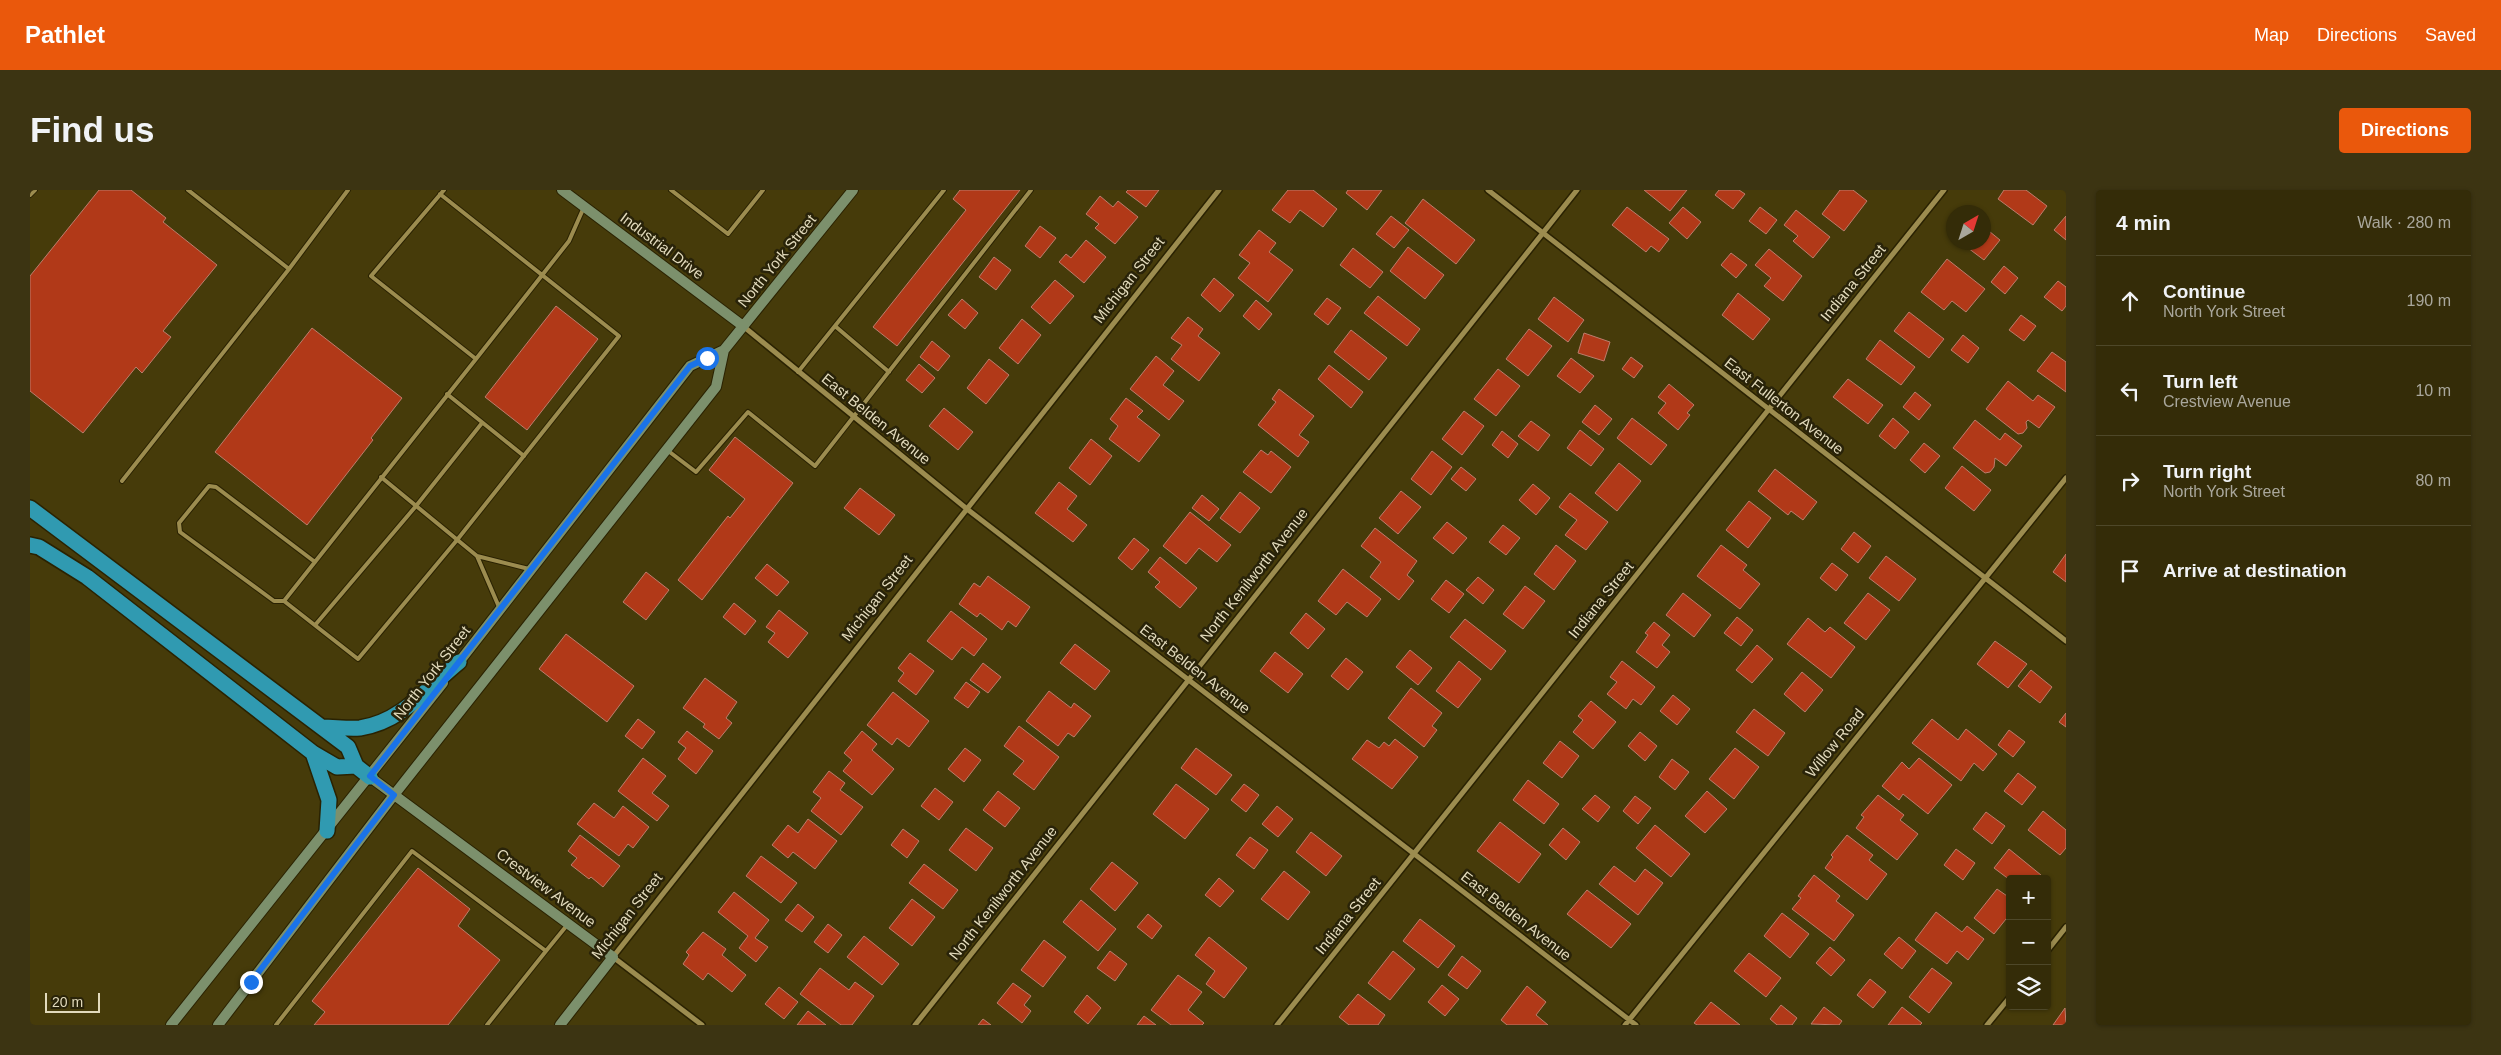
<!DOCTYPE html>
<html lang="en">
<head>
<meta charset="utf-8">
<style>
	body { margin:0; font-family:Arial,sans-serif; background:#3c3412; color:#f1f3f6 }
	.controls { position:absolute; right:15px; bottom:15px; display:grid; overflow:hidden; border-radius:5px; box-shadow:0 1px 4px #0004 }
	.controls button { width:45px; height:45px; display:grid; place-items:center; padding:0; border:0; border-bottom:1px solid #4e4829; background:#342c08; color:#f1f3f6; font:25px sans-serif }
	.compass { position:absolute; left:1916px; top:15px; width:45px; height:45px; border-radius:50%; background:#342c08; box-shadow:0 1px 4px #0004; rotate:39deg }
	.scale { position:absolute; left:15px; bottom:12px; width:55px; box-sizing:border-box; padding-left:5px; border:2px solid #e2dabc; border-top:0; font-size:14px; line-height:18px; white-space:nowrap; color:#e2dabc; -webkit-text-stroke:4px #292309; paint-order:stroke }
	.stop { position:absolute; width:15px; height:15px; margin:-11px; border:4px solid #1a73e8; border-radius:50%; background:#fff }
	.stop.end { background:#1a73e8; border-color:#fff; box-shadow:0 1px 5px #0008 }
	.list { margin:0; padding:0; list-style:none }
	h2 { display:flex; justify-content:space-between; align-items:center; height:65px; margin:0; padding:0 20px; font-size:21px }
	h2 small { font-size:16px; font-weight:400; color:#a9a79c }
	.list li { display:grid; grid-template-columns:32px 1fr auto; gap:15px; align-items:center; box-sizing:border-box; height:90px; padding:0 20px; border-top:1px solid #4e4829 }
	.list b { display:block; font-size:19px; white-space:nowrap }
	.list p { margin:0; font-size:16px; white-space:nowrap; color:#a9a79c }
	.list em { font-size:16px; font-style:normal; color:#a9a79c }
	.icon { flex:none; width:28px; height:28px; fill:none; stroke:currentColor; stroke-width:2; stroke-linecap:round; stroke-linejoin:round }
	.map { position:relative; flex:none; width:2036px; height:835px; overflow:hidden; border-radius:5px }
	header { display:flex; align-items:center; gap:30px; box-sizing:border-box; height:70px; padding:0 25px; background:#ea580c; color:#fff }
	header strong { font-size:24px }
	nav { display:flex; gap:28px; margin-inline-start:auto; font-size:18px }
	.intro { display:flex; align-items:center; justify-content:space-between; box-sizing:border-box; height:120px; padding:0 30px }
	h1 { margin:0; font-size:35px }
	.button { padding:12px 22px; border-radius:5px; background:#ea580c; color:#fff; font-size:18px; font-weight:700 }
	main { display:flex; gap:30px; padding:0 30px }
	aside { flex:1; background:#342c08; border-radius:5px; box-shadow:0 1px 4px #0004 }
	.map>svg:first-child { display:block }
</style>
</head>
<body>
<header>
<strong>Pathlet</strong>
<nav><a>Map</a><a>Directions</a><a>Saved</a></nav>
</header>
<div class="intro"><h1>Find us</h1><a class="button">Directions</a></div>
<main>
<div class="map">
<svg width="2036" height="835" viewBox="0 0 2036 835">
	<rect width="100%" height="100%" fill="#463b0a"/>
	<!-- building -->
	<path fill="#b13918" stroke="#bc7d6c" d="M69 0H101L136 28 133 32 187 75 133 141 141 147 112 183 106 177 53 243 0 201V86Z
		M930 0H990L867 156 843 137 936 20 923 9Z
		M1098 0H1129L1116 17 1096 2Z
		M1258 0H1283L1307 19 1293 37 1270 20 1260 33 1242 20Z
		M1318 0H1352L1337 20 1316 3Z
		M1614 0H1657L1640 21Z
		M1689 0H1709L1715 4 1703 19 1685 5Z
		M1810 0H1823L1837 11 1814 41 1792 24Z
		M1974 0H1996L2017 16 2003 35 1968 9Z
		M1070 6 1083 17 1088 11 1108 27 1085 54 1065 38 1069 34 1056 24Z
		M1393 9 1445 50 1426 74 1375 33Z
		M1597 17 1639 49 1629 62 1621 56 1616 62 1582 35Z
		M1653 17 1671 32 1657 49 1639 33Z
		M1730 17 1747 30 1736 44 1719 31Z
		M1766 20 1800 47 1783 68 1763 51 1768 46 1754 35Z
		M1361 26 1379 40 1364 58 1346 44Z
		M2036 26V50L2024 40Z
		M1010 36 1026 48 1010 68 995 56Z
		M1954 37 1970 50 1954 70 1934 55 1935 52H1954Z
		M1229 40 1246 53 1239 62 1263 80 1238 112 1208 88 1220 73 1209 65Z
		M1056 50 1076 67 1054 93 1029 72 1036 64 1041 68Z
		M1378 57 1414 85 1395 109 1360 81Z
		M1323 58 1353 82 1340 98 1310 75Z
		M1739 59 1772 86 1753 111 1734 96 1741 88 1725 75Z
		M1701 63 1717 75 1706 88 1691 75Z
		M964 67 981 80 966 100 949 87Z
		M1917 69 1955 99 1936 122 1922 111 1914 120 1891 102Z
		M1974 76 1988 88 1975 104 1961 92Z
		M1184 88 1204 105 1190 122 1171 105Z
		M1025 90 1044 106 1020 134 1001 117Z
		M2028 91 2036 97V116L2032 121 2014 107Z
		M1708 103 1740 129 1723 150 1692 125Z
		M1348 106 1390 139 1377 156 1334 123Z
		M1524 107 1554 130 1538 152 1508 129Z
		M1297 108 1311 118 1298 135 1284 124Z
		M932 109 948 123 935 139 918 125Z
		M1226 110 1242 124 1229 140 1213 126Z
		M526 116 568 149 497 240 455 207Z
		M1879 122 1914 149 1899 168 1864 141Z
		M1991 125 2006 136 1994 151 1979 140Z
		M1158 127 1173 139 1168 146 1190 163 1169 191 1141 169 1152 155 1141 148Z
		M992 129 1011 145 988 174 969 158Z
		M282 138 372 208 341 248 343 250 277 335 185 262Z
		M1499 139 1522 156 1498 186 1476 169Z
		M1321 140 1357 168 1339 190 1304 162Z
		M1554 143 1580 152 1574 171 1548 163Z
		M1933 145 1949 158 1938 173 1921 160Z
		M1850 150 1885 177 1871 195 1836 169Z
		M902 151 920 166 908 181 890 167Z
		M2022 162 2036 172V202L2007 181Z
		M1126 166 1144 181 1133 195 1154 211 1139 230 1100 199Z
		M1601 167 1613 176 1604 188 1592 179Z
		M1541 168 1564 186 1550 203 1527 186Z
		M959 169 979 185 956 214 937 198Z
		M889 174 905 188 892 203 876 190Z
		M1299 175 1333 202 1321 218 1288 189Z
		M1468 179 1490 196 1466 226 1444 209Z
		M1818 189 1853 215 1838 234 1803 207Z
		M1978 191 2003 211 2008 205 2025 217 2009 238 1998 230 1996 232 1997 238 1993 243 1988 244 1956 219Z
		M1639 194 1664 215 1657 223 1660 225 1648 240 1628 223 1636 213 1628 207Z
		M1249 199 1284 226 1269 245 1279 252 1268 267 1228 235 1246 212 1242 209Z
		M1885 202 1901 215 1889 230 1873 217Z
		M1096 208 1113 221 1107 227 1130 245 1109 272 1079 249 1088 236 1080 229Z
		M1565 215 1582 229 1569 245 1552 232Z
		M914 218 943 242 928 260 899 236Z
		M1434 221 1454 236 1432 265 1412 249Z
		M1602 228 1637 255 1621 275 1587 248Z
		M1863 228 1879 242 1865 259 1849 246Z
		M1945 230 1970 250 1975 243 1992 256 1976 276 1965 268 1964 277 1960 282 1955 283 1923 258Z
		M1501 231 1520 245 1508 261 1488 246Z
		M1550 240 1574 259 1561 276 1537 258Z
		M1472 241 1488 254 1478 268 1462 255Z
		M705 247 763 293 672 410 648 390 698 326 700 328 715 309 679 280Z
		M1061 249 1082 266 1060 295 1039 278Z
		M1894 253 1910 266 1895 283 1880 270Z
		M1231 260 1238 265 1241 261 1261 277 1241 303 1213 282Z
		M1402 261 1422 277 1401 305 1381 289Z
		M1589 273 1611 291 1587 321 1565 303Z
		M1932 276 1961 300 1944 321 1915 298Z
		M1431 277 1446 289 1436 301 1421 289Z
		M1745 279 1787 312 1773 330 1761 321 1758 325 1728 301Z
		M1029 292 1047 306 1037 319 1057 335 1043 352 1005 323Z
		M1503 294 1520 308 1506 325 1489 310Z
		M830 298 865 325 849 345 814 318Z
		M1371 301 1391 317 1368 344 1349 328Z
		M1210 302 1230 318 1210 343 1190 328Z
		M1540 303 1578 332 1556 360 1535 345 1547 330 1529 317Z
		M1172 305 1189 319 1179 331 1162 318Z
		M1719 311 1741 328 1718 358 1696 340Z
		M1160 322 1201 355 1187 372 1169 358 1156 374 1133 356Z
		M1417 332 1437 348 1423 364 1403 348Z
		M1473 335 1490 348 1476 365 1459 352Z
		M1345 338 1387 371 1377 385 1384 391 1369 410 1340 387 1351 372 1331 356Z
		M1824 342 1841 356 1828 373 1811 359Z
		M1104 348 1119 360 1102 380 1088 368Z
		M1526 355 1546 371 1524 400 1504 384Z
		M1691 355 1717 375 1713 380 1730 394 1710 419 1667 386Z
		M2036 364V392L2023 382Z
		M1856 366 1886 389 1869 411 1839 388Z
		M1130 367 1167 398 1150 418 1125 397 1130 392 1118 382Z
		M1802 373 1818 385 1806 401 1790 388Z
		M737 374 759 392 747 406 725 388Z
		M1313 379 1351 409 1337 427 1317 412 1306 425 1288 411Z
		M616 382 639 400 616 430 593 412Z
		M958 386 1000 417 986 437 978 431 972 440 950 423 947 427 929 414 944 393 950 397Z
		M1448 387 1464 400 1453 414 1436 400Z
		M1416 390 1434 404 1419 423 1401 409Z
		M1495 396 1515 411 1493 439 1473 424Z
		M1653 403 1681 425 1664 447 1636 425Z
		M1838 403 1860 420 1836 450 1814 433Z
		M704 413 726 431 715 445 693 427Z
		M749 420 778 443 758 468 738 452 745 443 736 437Z
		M921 421 957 449 944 466 932 457 922 470 897 451Z
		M1276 423 1295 439 1278 459 1260 443Z
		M1707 427 1723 440 1711 456 1694 443Z
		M1778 428 1795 442 1800 437 1825 457 1801 488 1757 454Z
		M1435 429 1476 461 1461 480 1420 447Z
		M1624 432 1640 445 1632 455 1640 462 1627 478 1606 462 1618 445 1615 443Z
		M536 444 604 496 577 532 509 479Z
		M1965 451 1997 474 1978 498 1947 474Z
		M1045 454 1080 481 1065 500 1030 473Z
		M1727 455 1743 469 1722 493 1706 480Z
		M1380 460 1402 478 1388 495 1366 477Z
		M1245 462 1273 484 1258 503 1230 481Z
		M880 463 904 481 886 505 868 491 874 483 868 478Z
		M1316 468 1333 482 1318 500 1301 486Z
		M1429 471 1451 489 1428 518 1406 501Z
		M1592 471 1625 497 1611 515 1603 509 1596 519 1577 504 1587 492 1580 487Z
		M953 473 971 487 958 503 940 490Z
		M2001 480 2022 497 2010 513 1988 496Z
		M1772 482 1793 500 1775 522 1754 504Z
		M675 488 707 512 696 528 702 533 689 549 673 537 675 534 653 518Z
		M936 492 950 502 938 518 924 508Z
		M1381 498 1412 523 1402 536 1407 540 1394 557 1358 528Z
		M1019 501 1041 518 1044 513 1061 526 1044 547 1038 543 1028 556 996 531Z
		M863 502 899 531 879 557 867 548 862 555 837 535Z
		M1643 505 1660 519 1647 535 1630 521Z
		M1561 511 1586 532 1563 559 1543 542 1553 530 1548 526Z
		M1724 519 1755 543 1738 566 1706 542Z
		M2036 523V537L2029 532Z
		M608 529 625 542 612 559 595 546Z
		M1902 529 1928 550 1936 539 1967 564 1953 581 1944 573 1931 591 1882 553Z
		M989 536 1029 567 1004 600 983 584 994 571 974 556Z
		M1979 540 1995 552 1983 567 1968 555Z
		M657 541 683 561 666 584 648 569 656 558 648 552Z
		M832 541 847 554 842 560 864 579 842 605 813 581 822 570 814 563Z
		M1610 542 1627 556 1615 571 1598 556Z
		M1365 549 1388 567 1362 599 1322 569 1337 550 1349 558 1354 552 1359 556Z
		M1530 551 1549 566 1532 588 1513 573Z
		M935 558 951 570 934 592 918 579Z
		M1166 558 1202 585 1186 605 1151 578Z
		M1705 558 1729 577 1704 609 1679 589Z
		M613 568 636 586 622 603 639 616 627 631 588 601Z
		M1889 568 1922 595 1898 624 1873 604 1869 610 1852 596 1872 572 1879 579Z
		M1642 569 1659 582 1645 600 1629 587Z
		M799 581 815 593 810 600 833 617 811 645 781 621 791 608 783 602Z
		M1988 583 2006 597 1992 615 1974 601Z
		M1498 590 1529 614 1514 634 1483 610Z
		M1146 594 1179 619 1155 649 1123 624Z
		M1214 594 1229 605 1216 622 1201 610Z
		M905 598 923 612 909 630 891 616Z
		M968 601 990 618 975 637 953 620Z
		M1677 601 1697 619 1675 643 1655 626Z
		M1565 605 1580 617 1568 632 1552 619Z
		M1848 605 1874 625 1870 630 1888 644 1867 670 1826 638 1834 627 1831 625Z
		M1605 606 1621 618 1608 634 1593 621Z
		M564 613 584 628 593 616 619 637 603 658 598 654 589 666 547 634Z
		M1247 616 1263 629 1248 647 1232 634Z
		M2013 621 2036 640V658L2030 665 1998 640Z
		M1956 622 1975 636 1962 654 1943 639Z
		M778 629 807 651 785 679 763 662 758 668 742 655 758 635 768 643Z
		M1470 632 1511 664 1489 693 1447 661Z
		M1625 635 1660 664 1641 687 1606 658Z
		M936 638 963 658 946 681 919 660Z
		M1533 638 1550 652 1536 670 1519 655Z
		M873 639 889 651 877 668 861 655Z
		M1281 642 1312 666 1296 686 1266 662Z
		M550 645 590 676 573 697 561 687 559 689 541 675 547 668 538 661Z
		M1817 645 1843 665 1839 670 1857 684 1837 710 1795 678 1803 667 1801 665Z
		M1220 647 1238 660 1224 679 1206 665Z
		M1926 659 1945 673 1933 690 1914 675Z
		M1979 659 2011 685 2008 689 1980 690 1964 678Z
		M731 666 767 693 751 713 716 686Z
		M1082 672 1108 693 1085 721 1060 699Z
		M894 674 928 700 913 719 879 693Z
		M1584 676 1605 692 1615 679 1633 693 1608 725 1569 694Z
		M388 678 440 719 428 736 470 770 418 835H284L295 822 282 811Z
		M1254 681 1280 702 1258 730 1231 709Z
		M1784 685 1810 706 1806 711 1824 725 1804 751 1762 719 1771 708 1768 706Z
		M1189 688 1204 701 1190 717 1175 705Z
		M1967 699 1980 708V724L1964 744 1944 728Z
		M1557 700 1601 734 1581 758 1537 724Z
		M704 702 739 730 725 748 738 757 726 772 709 758 718 746 688 722Z
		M882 709 905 727 882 756 859 738Z
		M1051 710 1086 739 1068 761 1033 732Z
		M768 714 784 727 772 742 755 730Z
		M1906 722 1932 742 1937 736 1954 749 1938 770 1927 761 1917 774 1885 750Z
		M1752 723 1779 744 1760 768 1734 746Z
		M1118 724 1132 736 1122 749 1107 737Z
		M1390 729 1425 756 1408 778 1373 751Z
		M798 734 812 745 798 763 784 752Z
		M673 742 696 759 692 765 716 785 702 802 678 783 673 790 653 774 659 765 656 762Z
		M834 746 869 774 852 795 817 767Z
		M1179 747 1217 778 1194 808 1176 794 1185 781 1165 765Z
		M1869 747 1886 761 1872 779 1854 764Z
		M1014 750 1036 767 1013 797 991 780Z
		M1800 757 1815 770 1801 786 1786 773Z
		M1080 761 1097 774 1085 791 1067 778Z
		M1363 761 1385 779 1360 810 1338 793Z
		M1719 763 1751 788 1736 807 1704 781Z
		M1432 766 1451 781 1437 799 1418 785Z
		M790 778 819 800 825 792 844 806 822 835H811L770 804Z
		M1902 778 1922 793 1899 823 1879 807Z
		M1148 785 1172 802 1158 820 1174 833 1172 835H1141L1121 820Z
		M1840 789 1856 802 1843 818 1827 805Z
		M983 793 1001 806 994 815 1001 821 992 833 967 813Z
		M1412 795 1429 809 1415 826 1398 812Z
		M1497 796 1516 812 1506 825 1518 835H1477L1471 830Z
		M749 797 768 812 754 829 735 814Z
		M1328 804 1355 825 1348 835H1319L1309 827Z
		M1057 805 1071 818 1058 834 1044 822Z
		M1681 812 1710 835H1667L1664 833Z
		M1751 815 1767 828 1762 835H1747L1740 829Z
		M1794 817 1812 831 1809 835 1781 834Z
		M1872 817 1892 833 1890 835H1858Z
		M2035 818 2036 835H2023Z
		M778 821 796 835H767Z
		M1114 826 1126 835H1107Z
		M953 829 961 835H948Z"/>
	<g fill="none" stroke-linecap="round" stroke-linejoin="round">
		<defs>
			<path id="lane" d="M158 0 259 79
				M414 0 341 86 446 169 539 51 554 17
				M641 0 698 44 733 0
				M0 5 5 0
				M805 136 859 182
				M768 182 914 0
				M417 204 494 266
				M637 260 666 282 718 222 785 276 1001 0
				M351 287 447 366 499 379
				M92 291 259 79 318 0
				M447 366 469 417
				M285 372 186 297 179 296 149 333 150 342 244 411H254L446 169
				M254 411 328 469 427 350 589 146 410 4
				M286 434 386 316 452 233
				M246 835 382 661 516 761 538 734
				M457 835 516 761"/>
			<path id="street" d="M1458 0 2036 451
				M713 136 937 319 1606 835
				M2017 761 2036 737
				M672 835 583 767 1189 0
				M885 835 1547 0
				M1247 835 1914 0
				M1595 835 2036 288
				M1957 835 1980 807"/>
			<path id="secondary" d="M532 0 713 136
				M426 476 660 176 694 160 823 0
				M340 587 583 767 530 835
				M141 835 413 493
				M188 835 364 605 686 197 694 160"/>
			<path id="highway" d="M0 318 318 557 326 576 340 587
				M0 355 9 357 57 387 283 563 307 577 326 576
				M292 537C304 537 318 539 330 538 372 532 398 497 429 472
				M283 563 299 610 297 641"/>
		</defs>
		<!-- lane casing -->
		<use href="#lane" stroke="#2a2202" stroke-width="6"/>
		<!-- street casing -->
		<use href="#street" stroke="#2a2202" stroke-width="8"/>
		<!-- secondary casing -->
		<use href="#secondary" stroke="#2a2202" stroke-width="12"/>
		<!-- highway casing -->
		<use href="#highway" stroke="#2a2202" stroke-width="18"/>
		<!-- lane -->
		<use href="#lane" stroke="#9c8c4f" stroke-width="4"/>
		<!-- street -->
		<use href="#street" stroke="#9c8c4f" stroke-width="5"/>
		<!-- secondary -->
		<use href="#secondary" stroke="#7c906c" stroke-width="10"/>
		<!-- highway -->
		<use href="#highway" stroke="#309ab1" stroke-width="15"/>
	</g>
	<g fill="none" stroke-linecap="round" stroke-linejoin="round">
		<!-- route -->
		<path stroke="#1a73e8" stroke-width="6" d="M221 792 364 605 340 586 660 176 677 168"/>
	</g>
	<g text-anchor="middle" stroke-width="5" stroke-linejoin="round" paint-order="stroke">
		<!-- street labels -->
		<g font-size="15" fill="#e2dabc" stroke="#292309">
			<text transform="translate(632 56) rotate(37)" y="5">Industrial Drive</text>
			<text transform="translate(747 71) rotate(-51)" y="5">North York Street</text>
			<text transform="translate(1099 90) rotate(-52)" y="5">Michigan Street</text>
			<text transform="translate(1823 93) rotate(-51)" y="5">Indiana Street</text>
			<text transform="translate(1754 216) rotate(38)" y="5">East Fullerton Avenue</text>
			<text transform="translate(846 229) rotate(39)" y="5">East Belden Avenue</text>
			<text transform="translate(1224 385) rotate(-52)" y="5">North Kenilworth Avenue</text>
			<text transform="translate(847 408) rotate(-52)" y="5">Michigan Street</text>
			<text transform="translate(1571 410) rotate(-51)" y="5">Indiana Street</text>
			<text transform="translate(1165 479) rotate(38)" y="5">East Belden Avenue</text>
			<text transform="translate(402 483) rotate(-52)" y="5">North York Street</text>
			<text transform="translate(1805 553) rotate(-51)" y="5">Willow Road</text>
			<text transform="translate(516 698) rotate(37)" y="5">Crestview Avenue</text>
			<text transform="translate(973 703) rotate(-52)" y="5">North Kenilworth Avenue</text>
			<text transform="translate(597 726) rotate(-52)" y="5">Michigan Street</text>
			<text transform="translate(1318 726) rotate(-51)" y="5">Indiana Street</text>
			<text transform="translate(1486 726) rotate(38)" y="5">East Belden Avenue</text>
		</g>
	</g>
</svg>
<div class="controls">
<button>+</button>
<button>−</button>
<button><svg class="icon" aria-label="layers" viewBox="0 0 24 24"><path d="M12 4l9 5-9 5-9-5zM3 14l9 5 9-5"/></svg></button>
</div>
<svg class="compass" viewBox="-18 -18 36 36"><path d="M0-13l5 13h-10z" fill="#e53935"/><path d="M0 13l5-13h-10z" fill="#a9a79c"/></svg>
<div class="scale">20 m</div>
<div class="stop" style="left:677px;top:168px"></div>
<div class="stop end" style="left:221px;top:792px"></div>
</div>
<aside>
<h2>4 min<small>Walk · 280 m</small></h2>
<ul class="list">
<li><svg class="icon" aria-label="ahead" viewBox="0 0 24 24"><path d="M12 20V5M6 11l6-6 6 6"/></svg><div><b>Continue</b><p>North York Street</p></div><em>190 m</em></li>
<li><svg class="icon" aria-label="left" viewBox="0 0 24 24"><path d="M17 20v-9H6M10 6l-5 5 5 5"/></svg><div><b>Turn left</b><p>Crestview Avenue</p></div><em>10 m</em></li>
<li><svg class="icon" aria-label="right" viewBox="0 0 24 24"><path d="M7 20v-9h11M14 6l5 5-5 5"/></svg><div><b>Turn right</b><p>North York Street</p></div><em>80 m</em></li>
<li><svg class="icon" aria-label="arrive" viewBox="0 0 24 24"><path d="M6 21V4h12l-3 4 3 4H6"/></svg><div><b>Arrive at destination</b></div></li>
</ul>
</aside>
</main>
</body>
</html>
